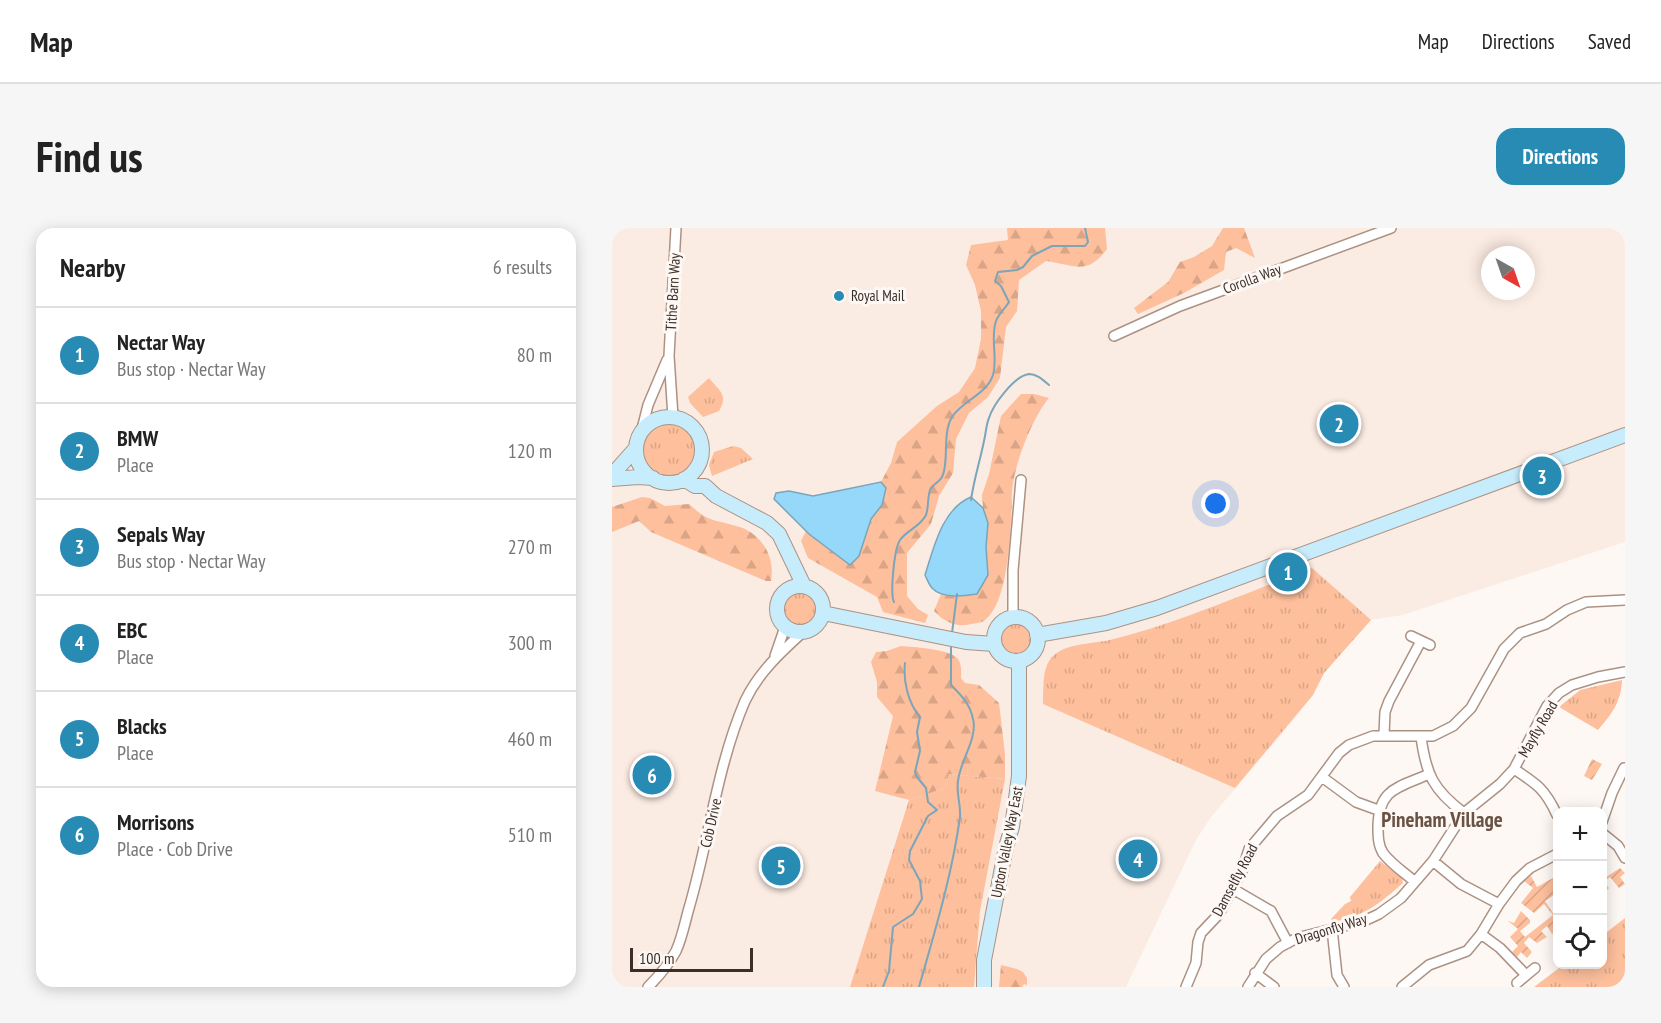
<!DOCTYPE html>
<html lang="en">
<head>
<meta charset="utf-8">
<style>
	body { margin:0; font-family:"PT Sans Narrow",sans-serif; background:#f6f6f6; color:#222 }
	.controls { position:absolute; right:18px; bottom:18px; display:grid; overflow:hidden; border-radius:12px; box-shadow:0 3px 15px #0003 }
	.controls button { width:54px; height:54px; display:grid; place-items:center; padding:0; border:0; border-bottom:2px solid #e0e0e0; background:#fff; color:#222; font:30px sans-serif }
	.compass { position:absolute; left:869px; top:18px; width:54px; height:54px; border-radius:50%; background:#fff; box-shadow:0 3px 15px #0003; rotate:140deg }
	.scale { position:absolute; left:18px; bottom:15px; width:123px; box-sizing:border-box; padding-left:6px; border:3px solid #3a2f29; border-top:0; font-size:16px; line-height:21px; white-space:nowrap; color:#3a2f29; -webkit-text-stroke:4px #fef8f5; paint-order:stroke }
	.you { position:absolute; left:604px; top:276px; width:21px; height:21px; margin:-15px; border:4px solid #fff; border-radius:50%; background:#1a73e8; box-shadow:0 0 0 9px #1a73e833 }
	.badge { display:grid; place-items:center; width:39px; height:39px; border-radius:50%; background:#288bb4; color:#fff; font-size:20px; font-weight:700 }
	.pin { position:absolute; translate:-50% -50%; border:3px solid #fff; box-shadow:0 2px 6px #0006 }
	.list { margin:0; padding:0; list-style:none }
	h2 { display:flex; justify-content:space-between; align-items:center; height:78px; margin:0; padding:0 24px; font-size:26px }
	h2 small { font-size:20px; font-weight:400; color:#767676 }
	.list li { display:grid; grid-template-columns:39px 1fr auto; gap:18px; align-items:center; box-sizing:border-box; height:96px; padding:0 24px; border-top:2px solid #e0e0e0 }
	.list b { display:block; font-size:22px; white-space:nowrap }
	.list p { margin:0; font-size:20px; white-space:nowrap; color:#767676 }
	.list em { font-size:20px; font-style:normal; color:#767676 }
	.icon { flex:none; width:33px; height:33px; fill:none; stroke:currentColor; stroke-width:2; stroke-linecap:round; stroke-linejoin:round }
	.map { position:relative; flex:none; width:1013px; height:759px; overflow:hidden; border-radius:18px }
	header { display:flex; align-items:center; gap:36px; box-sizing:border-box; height:84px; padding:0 30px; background:#fff; border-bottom:2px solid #e0e0e0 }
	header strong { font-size:28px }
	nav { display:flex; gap:33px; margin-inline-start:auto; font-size:21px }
	.intro { display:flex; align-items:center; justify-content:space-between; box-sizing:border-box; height:144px; padding:0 36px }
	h1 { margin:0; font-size:42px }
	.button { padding:15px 27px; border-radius:18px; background:#288bb4; color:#fff; font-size:21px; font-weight:700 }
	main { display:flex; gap:36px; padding:0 36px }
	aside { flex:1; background:#fff; border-radius:18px; box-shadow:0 3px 15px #0003 }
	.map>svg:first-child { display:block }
</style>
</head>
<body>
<header>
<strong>Map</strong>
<nav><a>Map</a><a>Directions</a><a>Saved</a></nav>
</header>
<div class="intro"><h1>Find us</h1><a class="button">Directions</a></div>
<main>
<aside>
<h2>Nearby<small>6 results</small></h2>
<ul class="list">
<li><span class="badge">1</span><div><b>Nectar Way</b><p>Bus stop · Nectar Way</p></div><em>80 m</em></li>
<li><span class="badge">2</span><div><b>BMW</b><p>Place</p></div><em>120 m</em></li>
<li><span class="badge">3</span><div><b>Sepals Way</b><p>Bus stop · Nectar Way</p></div><em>270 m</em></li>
<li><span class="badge">4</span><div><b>EBC</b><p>Place</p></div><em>300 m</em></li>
<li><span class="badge">5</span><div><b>Blacks</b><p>Place</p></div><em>460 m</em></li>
<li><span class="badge">6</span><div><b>Morrisons</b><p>Place · Cob Drive</p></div><em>510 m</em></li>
</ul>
</aside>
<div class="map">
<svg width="1013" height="759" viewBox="0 0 1013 759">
	<defs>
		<pattern id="grass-tufts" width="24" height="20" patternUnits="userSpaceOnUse" patternTransform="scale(1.5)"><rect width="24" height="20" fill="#fdbf9c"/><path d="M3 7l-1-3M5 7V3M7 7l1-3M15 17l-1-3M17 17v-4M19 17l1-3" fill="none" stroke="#daa486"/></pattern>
		<pattern id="forest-firs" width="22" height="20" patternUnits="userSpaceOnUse" patternTransform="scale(1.5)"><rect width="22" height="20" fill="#fdbf9c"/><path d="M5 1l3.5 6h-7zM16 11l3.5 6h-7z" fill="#daa486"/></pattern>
		<pattern id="garden-furrows" width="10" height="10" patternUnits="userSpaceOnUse" patternTransform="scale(1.5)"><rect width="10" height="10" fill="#fdbf9c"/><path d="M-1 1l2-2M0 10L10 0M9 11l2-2" fill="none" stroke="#daa486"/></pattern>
	</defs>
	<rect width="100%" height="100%" fill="#fef8f5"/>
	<!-- built -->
	<path fill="#fbece3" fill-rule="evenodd" d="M0 0H1013V314L791 387 759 392 712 445 701 467 675 500 599 589 584 612 514 759H362L368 683 333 560 238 759H0ZM878 27H914V63H878Z"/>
	<!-- grass -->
	<path fill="url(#grass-tufts)" d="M97 150C107 163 117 166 107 183L91 189 78 175 76 169Z
		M30 222a27 27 0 1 1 54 0a27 27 0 1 1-54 0Z
		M121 218 129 220 141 231 100 248 97 237 102 224Z
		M700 340 759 392 712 445 701 467 623 560 431 476C432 461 429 440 441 428 455 415 480 416 498 412 567 395 633 365 700 340Z
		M172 380a16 16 0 1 1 32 0a16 16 0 1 1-32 0Z
		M386 411a18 18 0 1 1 36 0a18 18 0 1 1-36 0Z
		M1010 452C1009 474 1000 486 986 502L947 479 968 462Z
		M335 546 393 551 368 683 362 759H238L297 572 333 560Z
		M768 633 790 650 791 655C767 676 753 688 720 694L719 691 733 676 739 673 738 669Z
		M1013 690V759H922L951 737 990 736 991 707Z"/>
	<!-- forest -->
	<path fill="url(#forest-firs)" d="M395 0H493L495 21C475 48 463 37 434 33L407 52 405 83 394 99 388 150 376 169 357 185 344 211 341 245 327 268 319 296 295 325V368L306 381 316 387 313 395 271 384 265 369 196 330 189 313 194 303 247 328 259 291 270 277 274 260 269 254 279 235 285 214 325 178 347 164 363 140 369 111V83L363 57 354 37 359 17 396 12Z
		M611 0H632L643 30 624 20 614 24 612 42 572 65 526 86 522 80 556 54 568 34 582 29 600 18Z
		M409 166H422L437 170C419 191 397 248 400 275 398 304 397 374 373 392 370 395 364 395 359 396 345 400 332 394 322 383L329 366 351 368 376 347 374 319 376 295 371 280 370 267 377 246 389 188Z
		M30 269 38 270 53 278 77 276C83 281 89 287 96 290 108 295 122 296 133 301 153 311 163 332 159 353H154L39 304 27 293 0 304V279Z
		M289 418C302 419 339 421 346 431 350 437 349 444 349 450L353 455 367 457 387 475 393 526V551L335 546 333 560 297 572 263 563 281 488 265 469V454L259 434 264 424 275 423Z
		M389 737 405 741 411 744 415 750V757L412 756 410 759H387Z"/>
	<!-- garden -->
	<path fill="url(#garden-furrows)" d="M980 531 990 536 980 552 972 548Z
		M1008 640 1013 645 1008 649 1013 656 1007 660 998 649 992 654 997 660 991 666V651Z
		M919 648 925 659 941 650 945 658V665L933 673 941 685 945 682V689L943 691 945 695V703L940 706 935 698 929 703 935 709 925 715 917 709 912 715 920 724 915 730 909 724 905 729 900 724 906 718 898 709 906 701 896 693 902 695 909 683 918 692V695L908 703 913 709 941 687 932 676 922 685 909 675 921 660 912 653Z"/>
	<!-- water -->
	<path fill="#96d8f9" stroke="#7aa5bb" stroke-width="1.5" d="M269 254 274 260 270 277 259 291 247 328 238 337 197 306 162 271 164 265 177 263 201 268Z
		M359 269 371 280 376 295 374 319 376 347 365 366C352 368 330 371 320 360 317 357 315 351 313 347 322 319 330 281 359 269Z"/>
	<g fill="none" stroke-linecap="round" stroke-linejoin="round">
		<!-- stream -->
		<path stroke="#7aa5bb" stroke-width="2" d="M359 272C362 251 368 233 372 213 374 205 374 197 377 190 381 177 402 148 417 146 425 146 431 152 437 157
			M282 374C278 366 282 321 288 312 295 302 308 299 314 287 317 279 315 267 319 260 325 253 330 253 332 243 336 227 331 204 340 189 350 173 375 166 381 147 386 130 378 110 384 93 387 85 393 81 397 74L389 58 383 53 386 44 405 42 411 39 420 28 440 18H473L476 14 473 0
			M340 405 345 366
			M271 759 277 743 281 699 301 686 310 671 308 653 297 632 298 623 316 588 325 582 316 574 314 560 305 549 303 544 308 523 305 504 308 489C296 475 291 453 293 435
			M307 759C323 703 340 647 348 589 349 577 344 565 346 553 348 533 366 510 361 491 358 476 350 468 339 457V417"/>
		<defs>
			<path id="street" d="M502 108 568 78 779 0
				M61 189 57 128 64 0
				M29 205 36 177 55 132
				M401 389V342L409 252
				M799 408 818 417
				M163 428 173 399
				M772 507 773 484 777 473 809 413
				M809 509C814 546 821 562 852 585
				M902 541C925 556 933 561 945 587
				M710 549 744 574 766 582
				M990 594 1000 565 1012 540
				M990 605 1006 618 1013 630
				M821 633 849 656 887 676
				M803 654C793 645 779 636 771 625 766 617 766 608 766 598 767 560 786 560 817 546
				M621 661 659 683 676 715
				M720 701 725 747 732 759
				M869 706 888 720 914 747
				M643 745 662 759
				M905 755 923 740
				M36 759C46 749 57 736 64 723 70 710 73 694 77 680 97 612 105 538 133 473 146 445 169 424 191 404
				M574 759 584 735 586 714 589 705 607 686 630 643 637 621 665 588 696 567 727 525 737 517 761 508H821L841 498 859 480 892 421 908 405 934 396 955 382 974 374 1013 372
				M636 759 654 731 668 719 685 710 752 693 767 686 789 670 821 633 852 585 888 556 902 541 935 478 947 465 960 457 986 449 1013 444
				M790 759 817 737 855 723 869 706 887 676 904 653 918 640 945 626"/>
			<path id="secondary" d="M24 222a33 33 0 1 1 66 0a33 33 0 1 1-66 0Z
				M0 247 24 220
				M0 251 26 249 41 250
				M72 251 83 258H93L104 268 155 295 167 306 192 358
				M165 381a23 23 0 1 1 46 0a23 23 0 1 1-46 0Z
				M211 385 354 414 382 416
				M382 411a22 22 0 1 1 44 0a22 22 0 1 1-44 0Z
				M425 407 494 395 545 380 1013 207
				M372 759V732L394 619 400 599 407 548V433"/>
		</defs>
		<!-- street casing -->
		<use href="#street" stroke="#ad9283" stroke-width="12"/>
		<!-- secondary casing -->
		<use href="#secondary" stroke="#ad9283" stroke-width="16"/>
		<!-- street -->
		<use href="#street" stroke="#fff" stroke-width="9"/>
		<!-- secondary -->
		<use href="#secondary" stroke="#c7ecfc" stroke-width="14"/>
	</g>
	<!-- markers -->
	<circle fill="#288bb4" stroke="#fef8f5" stroke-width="2" cx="227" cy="68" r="6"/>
	<g text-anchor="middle" stroke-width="6" stroke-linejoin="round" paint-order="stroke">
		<!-- street labels -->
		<g font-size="15" fill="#3a2f29" stroke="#fef8f5">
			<text transform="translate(640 51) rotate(-20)" y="5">Corolla Way</text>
			<text transform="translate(61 64) rotate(-87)" y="5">Tithe Barn Way</text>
			<text transform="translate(926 501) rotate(-60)" y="5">Mayfly Road</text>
			<text transform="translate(99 595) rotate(-77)" y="5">Cob Drive</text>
			<text transform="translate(395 614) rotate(-79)" y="5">Upton Valley Way East</text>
			<text transform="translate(623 652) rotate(-62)" y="5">Damselfly Road</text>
			<text transform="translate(719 701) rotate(-17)" y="5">Dragonfly Way</text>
		</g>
		<!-- poi labels -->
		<g font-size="15" fill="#3a2f29" stroke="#fef8f5" text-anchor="start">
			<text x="239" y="73">Royal Mail</text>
		</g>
		<!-- district labels -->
		<g font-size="21" font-weight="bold" fill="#695143" stroke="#fef8f5">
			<text x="830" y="599">Pineham Village</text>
		</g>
	</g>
</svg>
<div class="controls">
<button>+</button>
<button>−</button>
<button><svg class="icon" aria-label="locate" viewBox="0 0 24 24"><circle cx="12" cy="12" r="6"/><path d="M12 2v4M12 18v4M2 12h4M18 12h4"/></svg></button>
</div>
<svg class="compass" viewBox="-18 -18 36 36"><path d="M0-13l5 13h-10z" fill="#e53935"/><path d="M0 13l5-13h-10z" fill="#767676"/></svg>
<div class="scale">100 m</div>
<div class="you"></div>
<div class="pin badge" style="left:676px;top:344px">1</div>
<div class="pin badge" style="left:727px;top:196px">2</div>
<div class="pin badge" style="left:930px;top:248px">3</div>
<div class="pin badge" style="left:526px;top:631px">4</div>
<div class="pin badge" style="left:169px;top:638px">5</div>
<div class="pin badge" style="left:40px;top:547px">6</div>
</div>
</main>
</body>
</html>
